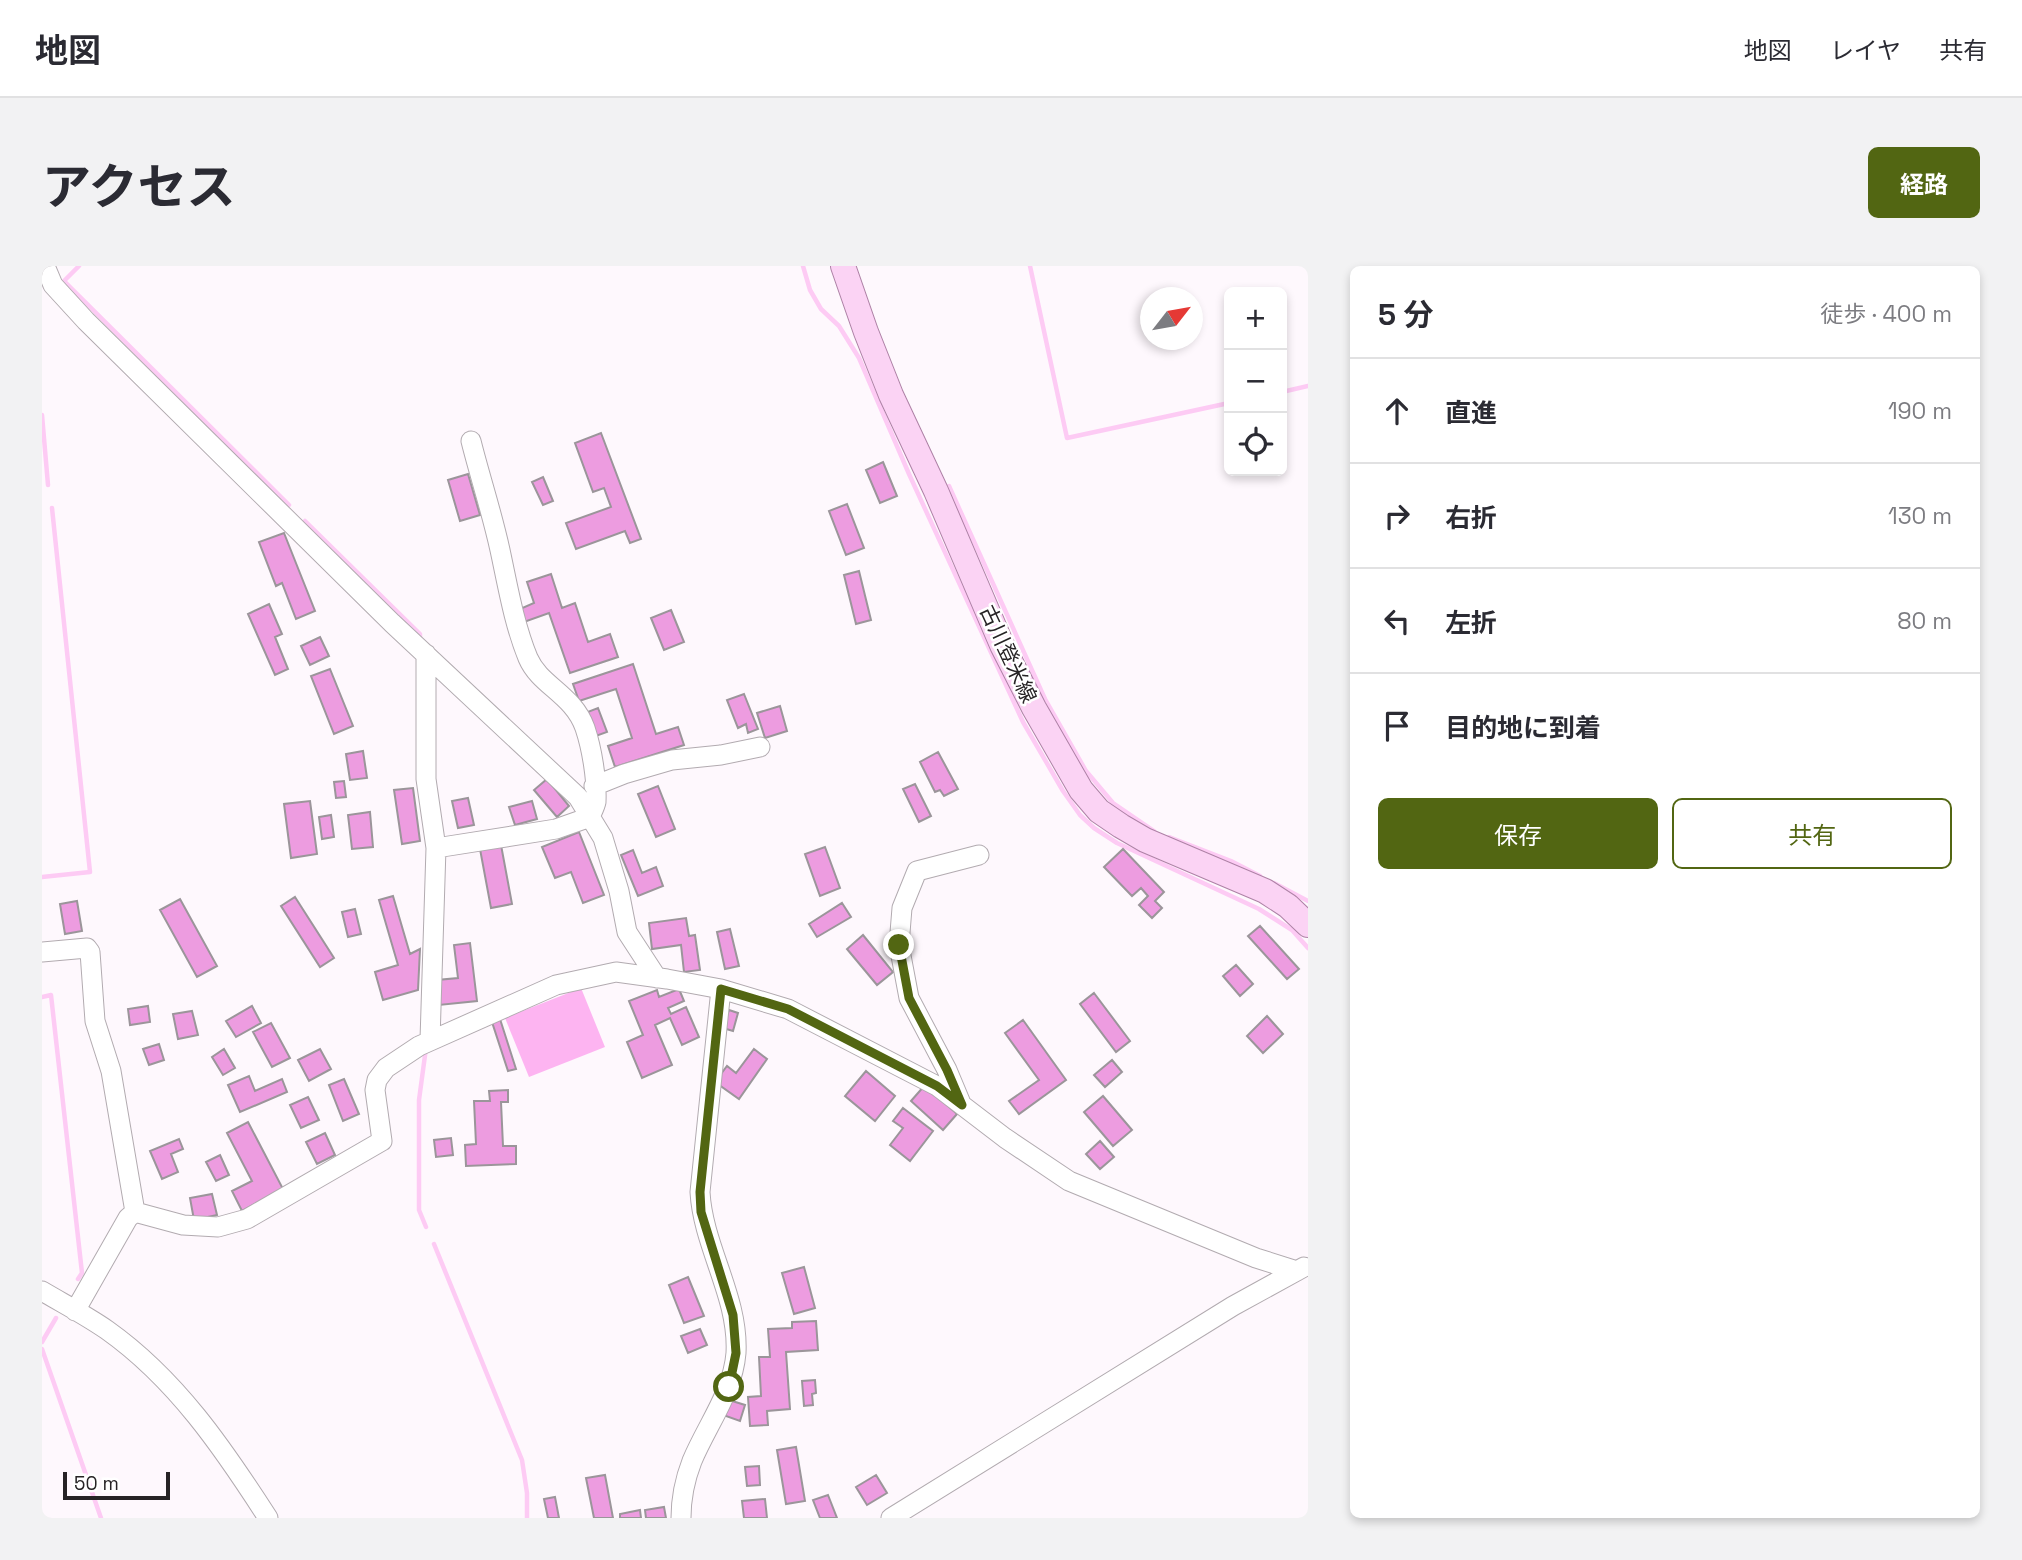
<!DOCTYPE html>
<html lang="ja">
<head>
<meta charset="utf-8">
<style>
	body { margin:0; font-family:"Space Grotesk","Noto Sans JP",sans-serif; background:#f2f2f3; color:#2b2b33 }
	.controls { position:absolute; right:21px; top:21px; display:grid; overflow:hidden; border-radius:10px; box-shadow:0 4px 10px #0003 }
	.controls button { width:63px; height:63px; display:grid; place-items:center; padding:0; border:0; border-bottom:2px solid #e1e1e2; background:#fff; color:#2b2b33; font:35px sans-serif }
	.compass { position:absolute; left:1098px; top:21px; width:63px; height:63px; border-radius:50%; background:#fff; box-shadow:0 4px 10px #0003; rotate:59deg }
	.scale { position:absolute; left:21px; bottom:18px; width:107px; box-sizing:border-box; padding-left:7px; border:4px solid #262325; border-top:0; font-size:19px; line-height:24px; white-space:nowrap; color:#262325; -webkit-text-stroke:5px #fff; paint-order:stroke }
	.stop { position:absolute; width:21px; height:21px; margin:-16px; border:5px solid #526612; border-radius:50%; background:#fff }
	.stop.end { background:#526612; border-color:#fff; box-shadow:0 2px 7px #0008 }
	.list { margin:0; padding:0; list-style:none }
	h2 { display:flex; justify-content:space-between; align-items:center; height:91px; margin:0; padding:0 28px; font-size:30px }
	h2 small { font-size:23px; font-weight:400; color:#7c7c81 }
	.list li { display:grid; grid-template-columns:46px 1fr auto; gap:21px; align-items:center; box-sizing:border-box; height:105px; padding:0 28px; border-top:2px solid #e1e1e2 }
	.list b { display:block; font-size:26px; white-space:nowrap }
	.list em { font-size:23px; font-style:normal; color:#7c7c81 }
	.actions { display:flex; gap:14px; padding:21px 28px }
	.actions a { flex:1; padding:16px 0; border:2px solid #526612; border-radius:10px; text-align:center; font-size:24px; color:#526612 }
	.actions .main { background:#526612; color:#fff }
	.icon { flex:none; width:38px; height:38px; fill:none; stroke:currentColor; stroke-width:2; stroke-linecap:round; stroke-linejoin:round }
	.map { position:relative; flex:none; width:1266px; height:1252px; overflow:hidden; border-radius:10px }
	header { display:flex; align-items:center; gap:42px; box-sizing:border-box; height:98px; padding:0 35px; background:#fff; border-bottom:2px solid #e1e1e2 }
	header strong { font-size:33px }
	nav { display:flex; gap:38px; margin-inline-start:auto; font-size:24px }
	.intro { display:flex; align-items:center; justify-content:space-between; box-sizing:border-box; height:168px; padding:0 42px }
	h1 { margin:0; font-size:49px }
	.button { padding:18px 32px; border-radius:10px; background:#526612; color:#fff; font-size:24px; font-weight:700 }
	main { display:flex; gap:42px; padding:0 42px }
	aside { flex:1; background:#fff; border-radius:10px; box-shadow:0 4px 10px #0003 }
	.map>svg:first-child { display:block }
</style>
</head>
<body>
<header>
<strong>地図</strong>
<nav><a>地図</a><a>レイヤ</a><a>共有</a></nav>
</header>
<div class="intro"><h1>アクセス</h1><a class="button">経路</a></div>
<main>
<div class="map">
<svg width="1266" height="1252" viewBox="0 0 1266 1252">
	<rect width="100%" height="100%" fill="#fef8fd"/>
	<!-- green -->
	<path fill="#fdb4f1" d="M539 722 563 781 487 811 463 752Z"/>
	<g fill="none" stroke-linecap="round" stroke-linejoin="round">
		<!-- stream -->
		<path stroke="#fdcbf4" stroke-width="4.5" d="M37 0 22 15 247 239
			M761 0 768 24 779 43 797 60 817 92 867 208 981 456 1021 525 1038 549 1052 562 1075 577 1217 643 1250 664 1266 682
			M988 0 1025 172 1187 137
			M1240 126 1266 120
			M0 149 6 219
			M907 220 1003 433 1044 505 1071 537 1112 565
			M263 255 378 368V371
			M1127 571 1189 595 1218 610
			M0 611 48 606 10 242
			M1232 617 1266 635
			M0 731 9 729 40 1007 36 1013
			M384 782 377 834V944L384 961
			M392 978 480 1194 485 1227V1252
			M0 1076 14 1052
			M0 1083 59 1252"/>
	</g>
	<!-- building -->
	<path fill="#ed9ce0" stroke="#9b959a" stroke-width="2" d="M559 167 599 273 588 277 583 265 534 283 524 257 569 241 562 222 551 226 533 177Z
		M841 196 855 230 838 237 824 204Z
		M426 208 438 249 418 255 406 214Z
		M501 211 511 235 501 239 490 216Z
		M805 238 822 282 804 289 787 245Z
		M242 267 273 345 254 353 240 317 234 320 217 276Z
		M817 305 829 354 814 358 802 309Z
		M509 308 520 342 533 337 546 376 568 368 576 391 528 407 507 347 482 356 478 343 492 337 485 316Z
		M227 338 240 368 233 371 246 403 233 409 206 348Z
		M629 344 642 376 622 384 609 352Z
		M278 371 287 390 268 399 259 380Z
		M591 398 614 468 636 461 642 479 573 501 566 480 590 472 574 423 537 435 531 418Z
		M288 403 311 460 292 468 269 410Z
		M702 428 716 463 706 467 704 458 696 462 685 434Z
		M738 440 745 465 723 472 715 447Z
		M556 442 565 466 551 471 543 447Z
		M321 485 325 512 308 514 304 488Z
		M896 486 916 523 902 530 898 524 893 526 878 496Z
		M505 513 527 540 515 551 492 524Z
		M302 515 304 531 294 532 292 516Z
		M873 518 889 550 877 556 861 523Z
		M616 520 633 563 614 571 596 528Z
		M371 522 378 575 360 578 352 524Z
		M426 532 432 559 416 562 410 535Z
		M268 535 275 588 249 592 242 538Z
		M490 535 495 553 473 559 467 541Z
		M328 546 331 581 310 583 306 549Z
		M289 549 292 571 280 573 277 551Z
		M537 566 562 629 541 637 529 606 513 612 500 581Z
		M459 579 470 638 449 642 438 583Z
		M783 581 798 622 778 630 763 588Z
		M1081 583 1122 626 1113 635 1120 642 1110 652 1097 639 1106 630 1099 622 1090 630 1062 601Z
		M591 584 600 607 614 601 621 620 596 630 579 589Z
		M351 630 368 688 378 683 376 724 341 734 333 706 356 699 337 634Z
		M253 631 292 692 278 701 239 640Z
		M138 633 175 700 155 711 118 644Z
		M35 635 40 665 23 668 18 638Z
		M800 637 809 651 775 671 767 658Z
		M313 643 319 668 306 671 300 646Z
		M644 652 647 670 653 669 658 704 642 706 639 679 610 683 607 657Z
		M1218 660 1257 703 1245 713 1206 670Z
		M688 663 697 700 683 703 675 666Z
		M821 669 851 706 835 719 805 683Z
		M428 677 435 735 397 739 395 714 416 712 412 679Z
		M1194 699 1211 718 1198 730 1181 710Z
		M637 723 642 735 626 742 629 748 644 741 657 771 640 779 628 752 613 759 630 799 600 812 585 776 601 769 587 735 615 724 617 731Z
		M1052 727 1088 775 1074 786 1038 738Z
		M106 740 108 756 88 759 86 743Z
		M210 740 219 757 194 771 184 755Z
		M687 744 696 747 691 765 681 762Z
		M150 745 156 769 136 773 131 748Z
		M1225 750 1241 768 1221 787 1205 770Z
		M458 753 474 803 466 805 450 756Z
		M981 754 1024 814 977 848 967 835 997 814 963 767Z
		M229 757 248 792 230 801 211 766Z
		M117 778 122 794 107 799 101 783Z
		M182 783 193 802 181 809 170 791Z
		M278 783 289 803 267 815 256 794Z
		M712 783 725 793 697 833 673 816 685 800 694 807Z
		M1070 794 1080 806 1063 821 1052 809Z
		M824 805 853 830 833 855 803 830Z
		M207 810 213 825 240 813 245 826 198 846 186 819Z
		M302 813 317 848 301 855 287 819Z
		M883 819 915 848 901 864 869 835Z
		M466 824V836H459L461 880H474V898L424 900 423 879 434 878 432 835H448L447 825Z
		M1061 830 1090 864 1071 880 1042 846Z
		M266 831 277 854 259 862 248 839Z
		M861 842 891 865 868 895 848 879 861 862 851 855Z
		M206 856 241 923 200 945 190 925 210 915 185 867Z
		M283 867 293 889 275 898 264 876Z
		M409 872 411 889 394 891 392 874Z
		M137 873 141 883 129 888 136 906 120 913 108 885Z
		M1058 875 1072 891 1058 903 1044 888Z
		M178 889 187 909 174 915 164 896Z
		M170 928 175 949 152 954 148 932Z
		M762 1001 773 1042 752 1048 740 1007Z
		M646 1011 662 1050 642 1057 627 1019Z
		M774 1055 776 1084 744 1086 748 1143 725 1145 726 1159 708 1160 706 1131 719 1130 717 1091H728L726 1063 750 1062V1056Z
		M658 1063 665 1079 646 1087 639 1070Z
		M773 1114 774 1127 770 1128 771 1139 762 1140 760 1115Z
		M687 1134 703 1139 698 1155 681 1149Z
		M754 1181 763 1235 744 1238 735 1184Z
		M717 1200 718 1219 705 1220 703 1201Z
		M563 1209 571 1252H552L544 1212Z
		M834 1209 845 1227 825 1239 814 1221Z
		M786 1229 795 1252H778L771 1234Z
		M513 1231 517 1252H506L502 1233Z
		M723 1233 725 1252H702L700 1235Z
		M622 1241 624 1252H604L603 1244Z
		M598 1244 599 1252H578V1248Z"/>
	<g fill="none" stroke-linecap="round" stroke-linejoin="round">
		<defs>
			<path id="minor" d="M3 0 11 19 44 55 350 357 536 531 561 572 577 625 585 666 615 712
				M384 388V513L394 582 388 774
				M552 520 582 508 630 494 679 489 718 481
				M394 582 514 563 548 551C550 546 553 541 554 536 555 514 550 483 543 462 531 428 498 420 486 392 472 358 466 321 458 284 450 247 438 211 429 175
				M0 686 45 682 48 686 53 755 69 805 93 946
				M918 835 905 804 867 732 857 679 860 642 875 605 937 589
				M0 1025C22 1038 45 1050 65 1064 134 1113 181 1182 226 1252
				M33 1045 86 952 93 946 141 959 176 961 205 953 340 875 333 824 335 814 344 802 377 780 514 719 574 706 625 713 679 723 746 743 895 820 963 872 1027 915 1214 992 1255 1005
				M639 1252C639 1232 643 1213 650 1195 665 1159 691 1126 694 1087 697 1031 661 981 658 926L679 723
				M849 1252 1191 1040 1262 1001"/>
			<path id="major" d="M801 0 824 66 849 129 894 225 960 379 992 442 1039 524 1057 545 1079 560 1103 574 1223 625 1246 640 1266 659"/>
		</defs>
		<!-- minor casing -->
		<use href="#minor" stroke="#b2abb0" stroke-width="21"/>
		<!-- major casing -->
		<use href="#major" stroke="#ae82a6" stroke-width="26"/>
		<!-- minor -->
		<use href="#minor" stroke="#fff" stroke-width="19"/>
		<!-- major -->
		<use href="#major" stroke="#fbd3f4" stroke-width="24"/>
	</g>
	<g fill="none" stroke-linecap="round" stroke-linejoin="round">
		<!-- route -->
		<path stroke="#526612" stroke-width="9" d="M687 1121 694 1087 691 1049 659 946 658 926 679 723 746 743 895 820 920 839 905 804 867 732 857 679"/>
	</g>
	<g text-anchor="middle" stroke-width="5" stroke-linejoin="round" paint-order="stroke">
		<!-- street labels -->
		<g font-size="21" fill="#262325" stroke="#fff">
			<text transform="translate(966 388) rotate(65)" y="7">古川登米線</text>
		</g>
	</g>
</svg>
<div class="controls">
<button>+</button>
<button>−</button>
<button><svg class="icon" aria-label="locate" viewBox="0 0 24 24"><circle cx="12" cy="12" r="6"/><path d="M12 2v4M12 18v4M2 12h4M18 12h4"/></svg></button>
</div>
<svg class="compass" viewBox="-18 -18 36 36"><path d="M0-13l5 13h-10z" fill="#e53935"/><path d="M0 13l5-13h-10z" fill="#7c7c81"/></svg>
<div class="scale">50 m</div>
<div class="stop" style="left:687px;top:1121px"></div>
<div class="stop end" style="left:857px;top:679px"></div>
</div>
<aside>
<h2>5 分<small>徒歩 · 400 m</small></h2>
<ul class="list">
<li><svg class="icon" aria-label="ahead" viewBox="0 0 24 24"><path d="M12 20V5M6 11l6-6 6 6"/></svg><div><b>直進</b></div><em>190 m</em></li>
<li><svg class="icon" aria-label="right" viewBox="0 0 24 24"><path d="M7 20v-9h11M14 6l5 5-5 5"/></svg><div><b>右折</b></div><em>130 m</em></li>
<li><svg class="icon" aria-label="left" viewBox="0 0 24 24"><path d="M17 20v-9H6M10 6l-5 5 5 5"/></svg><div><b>左折</b></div><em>80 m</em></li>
<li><svg class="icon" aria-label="arrive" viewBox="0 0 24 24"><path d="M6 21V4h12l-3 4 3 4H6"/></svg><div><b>目的地に到着</b></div></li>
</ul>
<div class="actions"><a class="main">保存</a><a>共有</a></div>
</aside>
</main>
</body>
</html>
